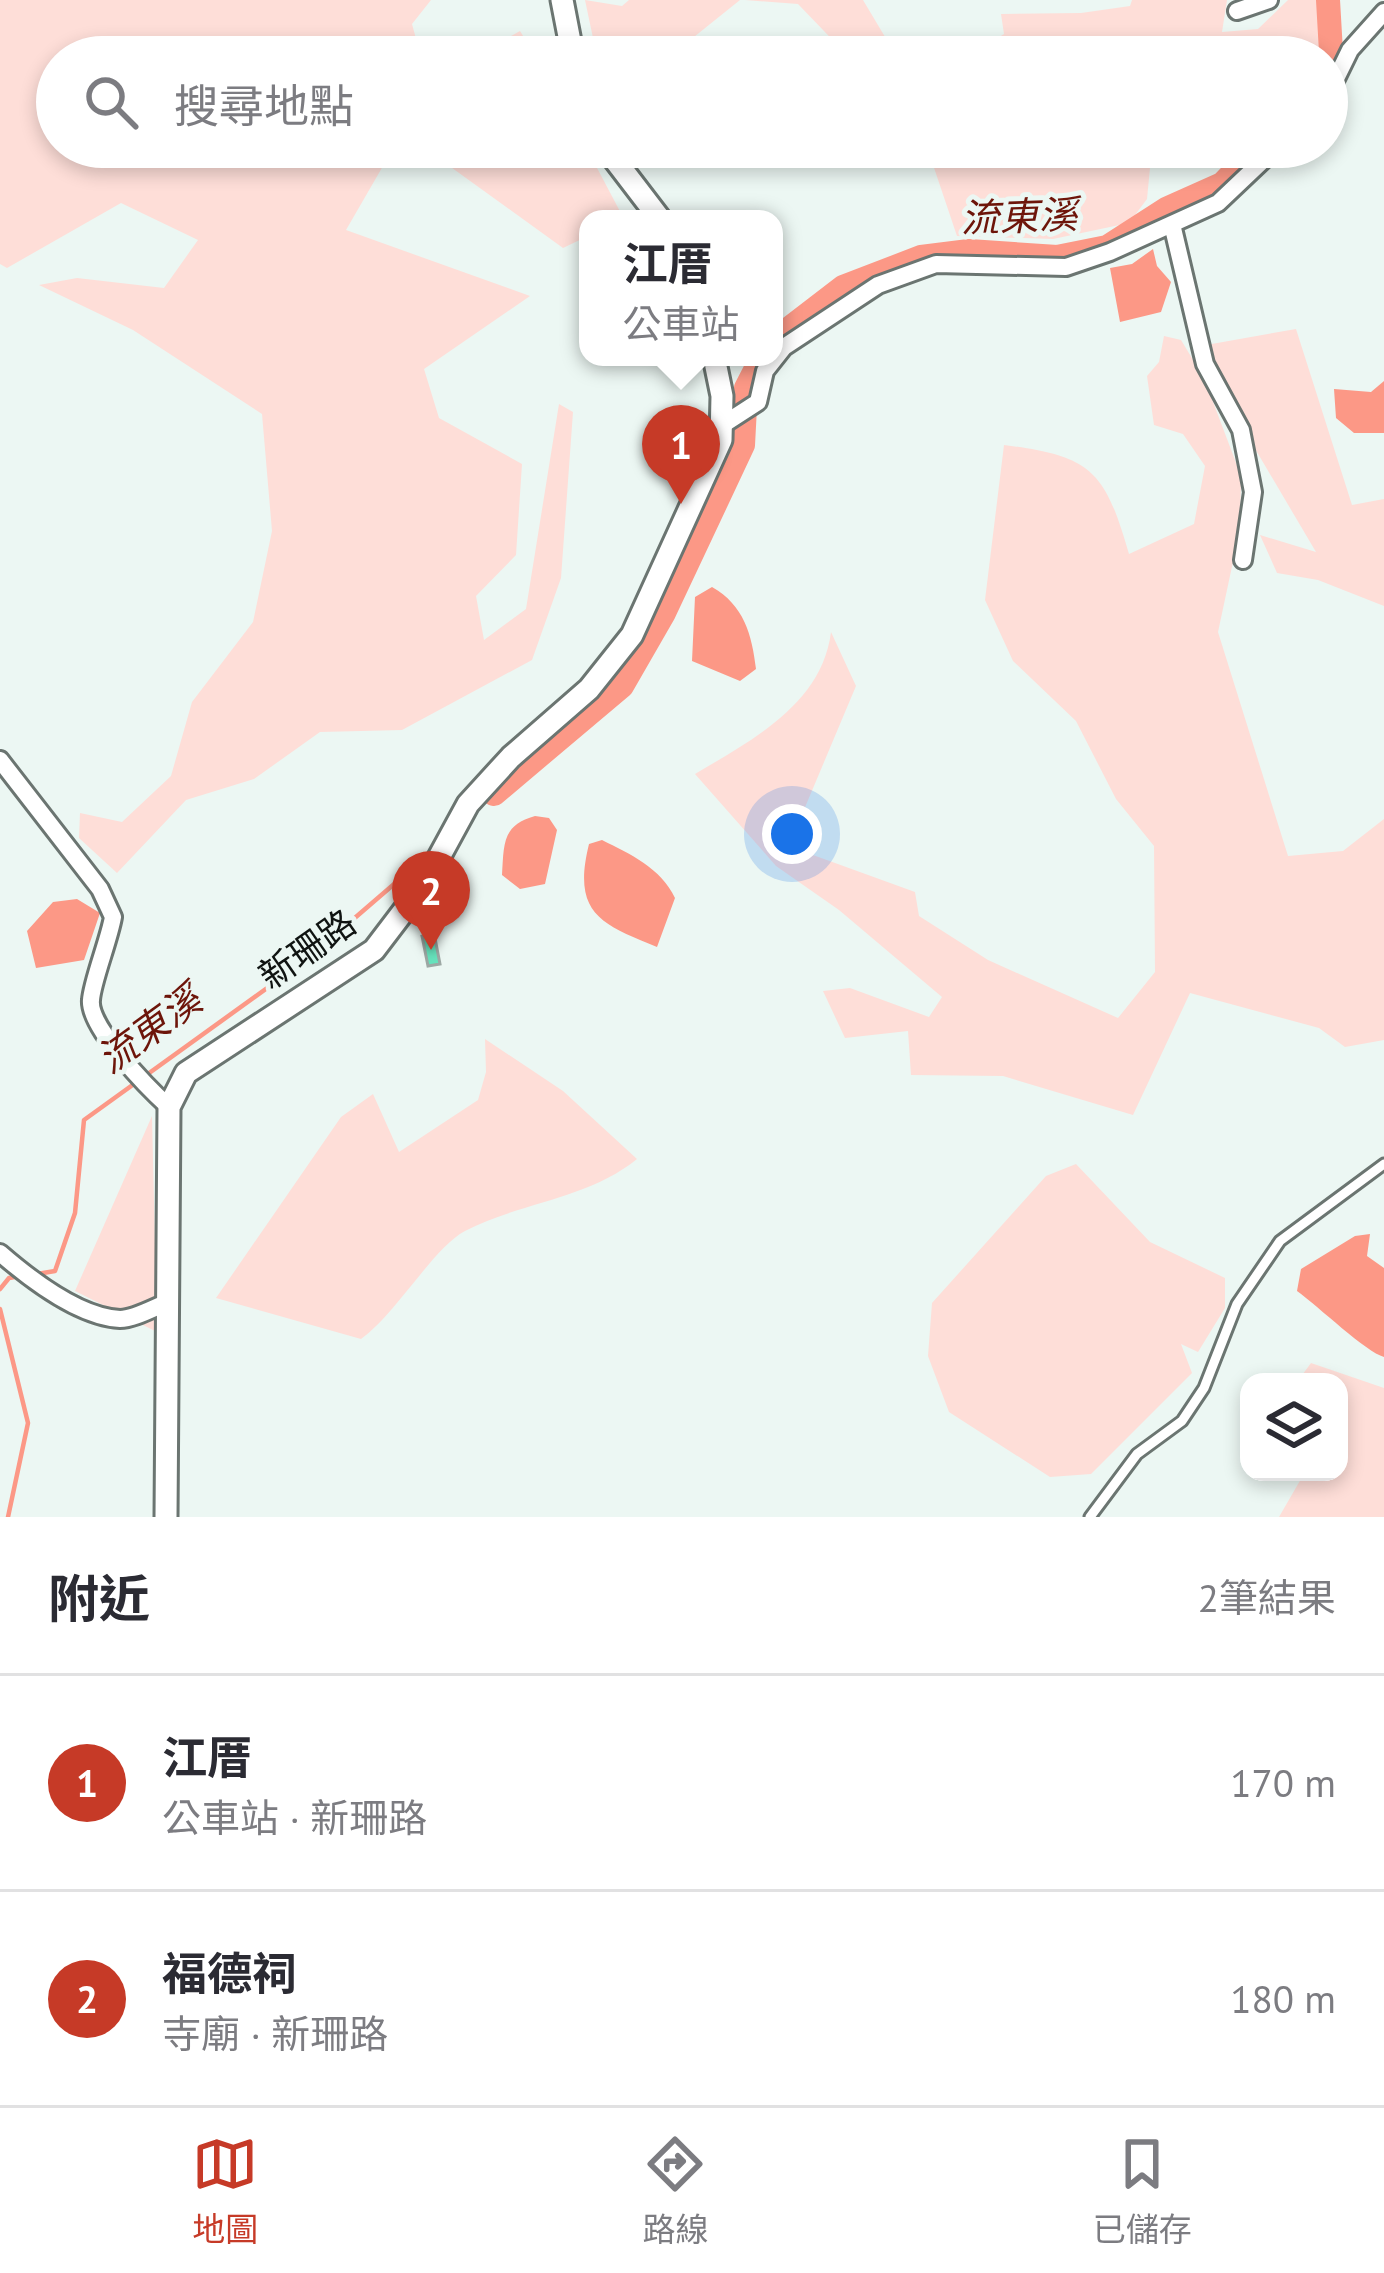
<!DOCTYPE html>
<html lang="zh-TW">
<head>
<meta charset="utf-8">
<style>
	body { margin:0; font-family:"PT Sans","Noto Sans TC",sans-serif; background:#f7f7f7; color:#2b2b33 }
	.controls { position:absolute; right:36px; bottom:36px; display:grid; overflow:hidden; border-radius:24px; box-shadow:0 6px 18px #0003 }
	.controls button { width:108px; height:108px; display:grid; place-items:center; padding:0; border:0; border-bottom:3px solid #e1e1e2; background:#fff; color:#2b2b33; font:60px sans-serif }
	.you { position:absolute; left:792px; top:834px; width:42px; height:42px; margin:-30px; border:9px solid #fff; border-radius:50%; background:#1a73e8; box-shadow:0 0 0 18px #1a73e833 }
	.badge { display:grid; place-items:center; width:78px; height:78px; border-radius:50%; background:#c63a27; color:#fff; font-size:39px; font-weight:700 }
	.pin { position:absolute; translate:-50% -99px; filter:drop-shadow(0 3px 6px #0008) }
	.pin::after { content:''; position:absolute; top:63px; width:42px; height:36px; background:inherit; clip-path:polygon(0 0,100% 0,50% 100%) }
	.popup { position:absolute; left:579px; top:210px; width:204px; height:156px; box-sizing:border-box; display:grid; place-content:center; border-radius:24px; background:#fff; filter:drop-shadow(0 3px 9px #0005); font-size:39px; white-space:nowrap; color:#7c7c81 }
	.popup b { font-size:45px; color:#2b2b33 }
	.popup::after { content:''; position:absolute; left:50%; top:100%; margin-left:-24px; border:24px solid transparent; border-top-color:#fff }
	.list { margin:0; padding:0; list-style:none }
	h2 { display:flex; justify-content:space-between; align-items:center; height:156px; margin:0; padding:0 48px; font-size:51px }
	h2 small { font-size:39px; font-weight:400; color:#7c7c81 }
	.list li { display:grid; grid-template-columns:78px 1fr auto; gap:36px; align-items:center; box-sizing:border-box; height:216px; padding:0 48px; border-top:3px solid #e1e1e2 }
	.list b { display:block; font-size:45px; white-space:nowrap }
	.list p { margin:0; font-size:39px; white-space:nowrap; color:#7c7c81 }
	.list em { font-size:39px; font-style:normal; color:#7c7c81 }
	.icon { flex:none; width:66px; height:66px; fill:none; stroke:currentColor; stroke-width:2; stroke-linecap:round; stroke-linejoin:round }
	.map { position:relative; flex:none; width:1384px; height:1517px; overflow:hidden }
	.search { position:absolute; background:#fff; box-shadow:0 6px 18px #0003; left:36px; right:36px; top:36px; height:132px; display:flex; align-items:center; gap:30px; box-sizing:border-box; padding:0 42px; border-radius:66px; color:#7c7c81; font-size:45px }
	.sheet { height:588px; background:#fff }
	nav { display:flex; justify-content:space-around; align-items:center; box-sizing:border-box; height:168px; border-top:3px solid #e1e1e2; background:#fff; font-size:33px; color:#7c7c81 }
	nav a { display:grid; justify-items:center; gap:6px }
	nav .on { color:#c63a27 }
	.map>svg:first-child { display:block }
</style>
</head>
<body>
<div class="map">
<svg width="1384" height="1517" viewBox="0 0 1384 1517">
	<rect width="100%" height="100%" fill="#ecf7f3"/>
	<!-- green -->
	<path fill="#feded8" d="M0 0H431L412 24 421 57H57V147H394L346 230 530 296 424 369 439 418 522 464 516 555 476 596 484 640 526 609 559 404 573 412 561 578 532 660 402 730 320 732 254 779 186 800 117 873 79 838 80 813 122 822 171 776 192 702 253 622 272 531 262 414 133 330 39 285 77 278 164 288 198 240 121 203 7 268 0 264Z
		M585 0 622 6 629 0H740L669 57H597Z
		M745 0H863L897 57H849L798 4Z
		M1132 0H1227L1222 32 1258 29 1288 0H1333V54L1327 62V57H968L1004 34 1001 14 1081 13 1130 6Z
		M520 31 536 57H473Z
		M423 147H586L624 219H588V236L563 248Z
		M927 147H1152L1147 199 1129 223 1053 239 957 236Z
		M1296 329 1352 505 1384 499V606L1318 580 1277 573 1260 535 1316 552 1254 447 1206 345Z
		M1164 336 1181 340 1204 378 1241 476 1240 529 1218 632 1288 856 1343 851 1384 819V1040L1345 1047 1319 1028 1190 993 1133 1115 1003 1076 911 1075 908 1031 845 1038 823 991 850 988 929 1017 942 997 839 910 776 866 695 774C752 740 822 704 831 632L856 686 798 824 813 855 915 892 919 916 988 960 1118 1018 1155 972 1154 846 1116 799 1076 721 1013 661 985 600 1004 445C1092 456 1105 471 1129 554L1194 524 1205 466 1183 434 1154 425 1147 376 1159 362Z
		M485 1039 563 1091 637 1159C588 1199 521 1202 465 1231 433 1248 397 1313 361 1339L216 1298 341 1117 373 1094 399 1152 478 1100 486 1072Z
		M152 1116 157 1332 75 1291Z
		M1076 1164 1150 1242 1225 1278V1308L1198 1352 1181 1344 1192 1373 1091 1474 1050 1477 949 1412 928 1356 932 1303 1046 1176Z
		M1311 1363 1384 1388V1517H1279L1305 1472H1339V1382H1297Z"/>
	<!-- water -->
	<path fill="#fc9886" d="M1153 249 1157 266 1171 282 1161 312 1120 322 1110 268 1132 264Z
		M1384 381V433H1354L1336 418 1334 389 1371 392Z
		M712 587C744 605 752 635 756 669L740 681 692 661 695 597Z
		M535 816 549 818 557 830 545 884 520 889 502 875C504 844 502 825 535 816Z
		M602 840C630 854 661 868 675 898L657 947C600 924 572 913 589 844Z
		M77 899 100 913 84 960 36 968 27 931 53 902Z
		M1370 1234 1367 1256 1384 1268V1357C1366 1352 1319 1307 1297 1291L1301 1269 1355 1236Z"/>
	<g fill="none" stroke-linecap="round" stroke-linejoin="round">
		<!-- stream -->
		<path stroke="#fc9886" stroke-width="4.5" d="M37 1274 55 1271 75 1213 84 1120 306 960 422 860
			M0 1289 9 1278 20 1276
			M0 1309 28 1423 8 1517"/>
		<!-- river -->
		<path stroke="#fc9886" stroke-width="24" d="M1327 79 1332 69 1328 0
			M774 340 843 287 921 257 969 251 1057 257 1107 247 1166 209 1222 184 1258 147
			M494 794 622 686 664 613 743 445 746 388 762 357"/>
	</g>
	<!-- building -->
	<path fill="#67e3bd" stroke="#9da8a4" stroke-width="3" d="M434 933 440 964 428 966 422 936Z"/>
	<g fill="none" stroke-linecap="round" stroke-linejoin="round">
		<defs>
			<path id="service" d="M1090 1517 1137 1454 1182 1421 1204 1388 1237 1304 1280 1241 1384 1164"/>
			<path id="minor" d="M1237 11 1269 0
				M1327 97 1350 50 1384 12
				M1172 224 1205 364 1241 430 1253 492 1243 560
				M724 424 758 402 765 371 784 347 878 285 936 264 1066 267 1110 252 1218 203 1277 147
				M0 760 100 889 113 917C109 940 92 982 91 1000 88 1027 149 1089 169 1107
				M0 1253C30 1279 79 1317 120 1319 134 1319 153 1308 166 1303"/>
			<path id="tertiary" d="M562 0 573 57
				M605 147 660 219
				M166 1517 169 1107 186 1073 374 950 425 883 468 804 511 757 589 689 632 635 721 440 722 396 714 357"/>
		</defs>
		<!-- service casing -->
		<use href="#service" stroke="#6b7571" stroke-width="15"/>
		<!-- minor casing -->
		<use href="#minor" stroke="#6b7571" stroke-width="22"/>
		<!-- tertiary casing -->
		<use href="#tertiary" stroke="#6b7571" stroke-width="27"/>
		<!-- service -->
		<use href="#service" stroke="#fff" stroke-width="9"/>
		<!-- minor -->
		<use href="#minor" stroke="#fff" stroke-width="16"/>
		<!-- tertiary -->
		<use href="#tertiary" stroke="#fff" stroke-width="21"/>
	</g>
	<g text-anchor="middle" stroke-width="10" stroke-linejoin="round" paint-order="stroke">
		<!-- street labels -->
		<g font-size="36" fill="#101412" stroke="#ecf7f3">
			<text transform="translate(307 949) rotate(-35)" y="13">新珊路</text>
		</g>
		<!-- water labels -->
		<g font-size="39" font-style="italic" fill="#6d150a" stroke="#ecf7f3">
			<text transform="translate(1019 216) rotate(-2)" y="14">流東溪</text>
			<text transform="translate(149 1029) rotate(-36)" y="14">流東溪</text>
		</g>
	</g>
</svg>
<div class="controls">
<button><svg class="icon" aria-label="layers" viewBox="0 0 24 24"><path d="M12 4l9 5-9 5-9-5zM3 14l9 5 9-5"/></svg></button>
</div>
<div class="you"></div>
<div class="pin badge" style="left:681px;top:504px">1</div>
<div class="popup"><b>江厝</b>公車站</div>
<div class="pin badge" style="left:431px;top:950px">2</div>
<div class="search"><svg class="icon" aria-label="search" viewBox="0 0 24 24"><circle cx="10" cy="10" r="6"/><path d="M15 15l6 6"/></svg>搜尋地點</div>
</div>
<section class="sheet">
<h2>附近<small>2筆結果</small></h2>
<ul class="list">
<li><span class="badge">1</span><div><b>江厝</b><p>公車站 · 新珊路</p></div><em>170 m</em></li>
<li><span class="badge">2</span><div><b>福德祠</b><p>寺廟 · 新珊路</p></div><em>180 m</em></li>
</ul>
</section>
<nav>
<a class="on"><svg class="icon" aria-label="map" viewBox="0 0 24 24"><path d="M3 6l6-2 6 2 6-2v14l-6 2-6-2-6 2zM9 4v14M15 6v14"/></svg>地圖</a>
<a><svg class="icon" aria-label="directions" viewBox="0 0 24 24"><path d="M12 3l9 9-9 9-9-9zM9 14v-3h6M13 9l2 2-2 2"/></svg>路線</a>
<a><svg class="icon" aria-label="saved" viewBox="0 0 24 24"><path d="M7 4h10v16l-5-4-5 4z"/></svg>已儲存</a>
</nav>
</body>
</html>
